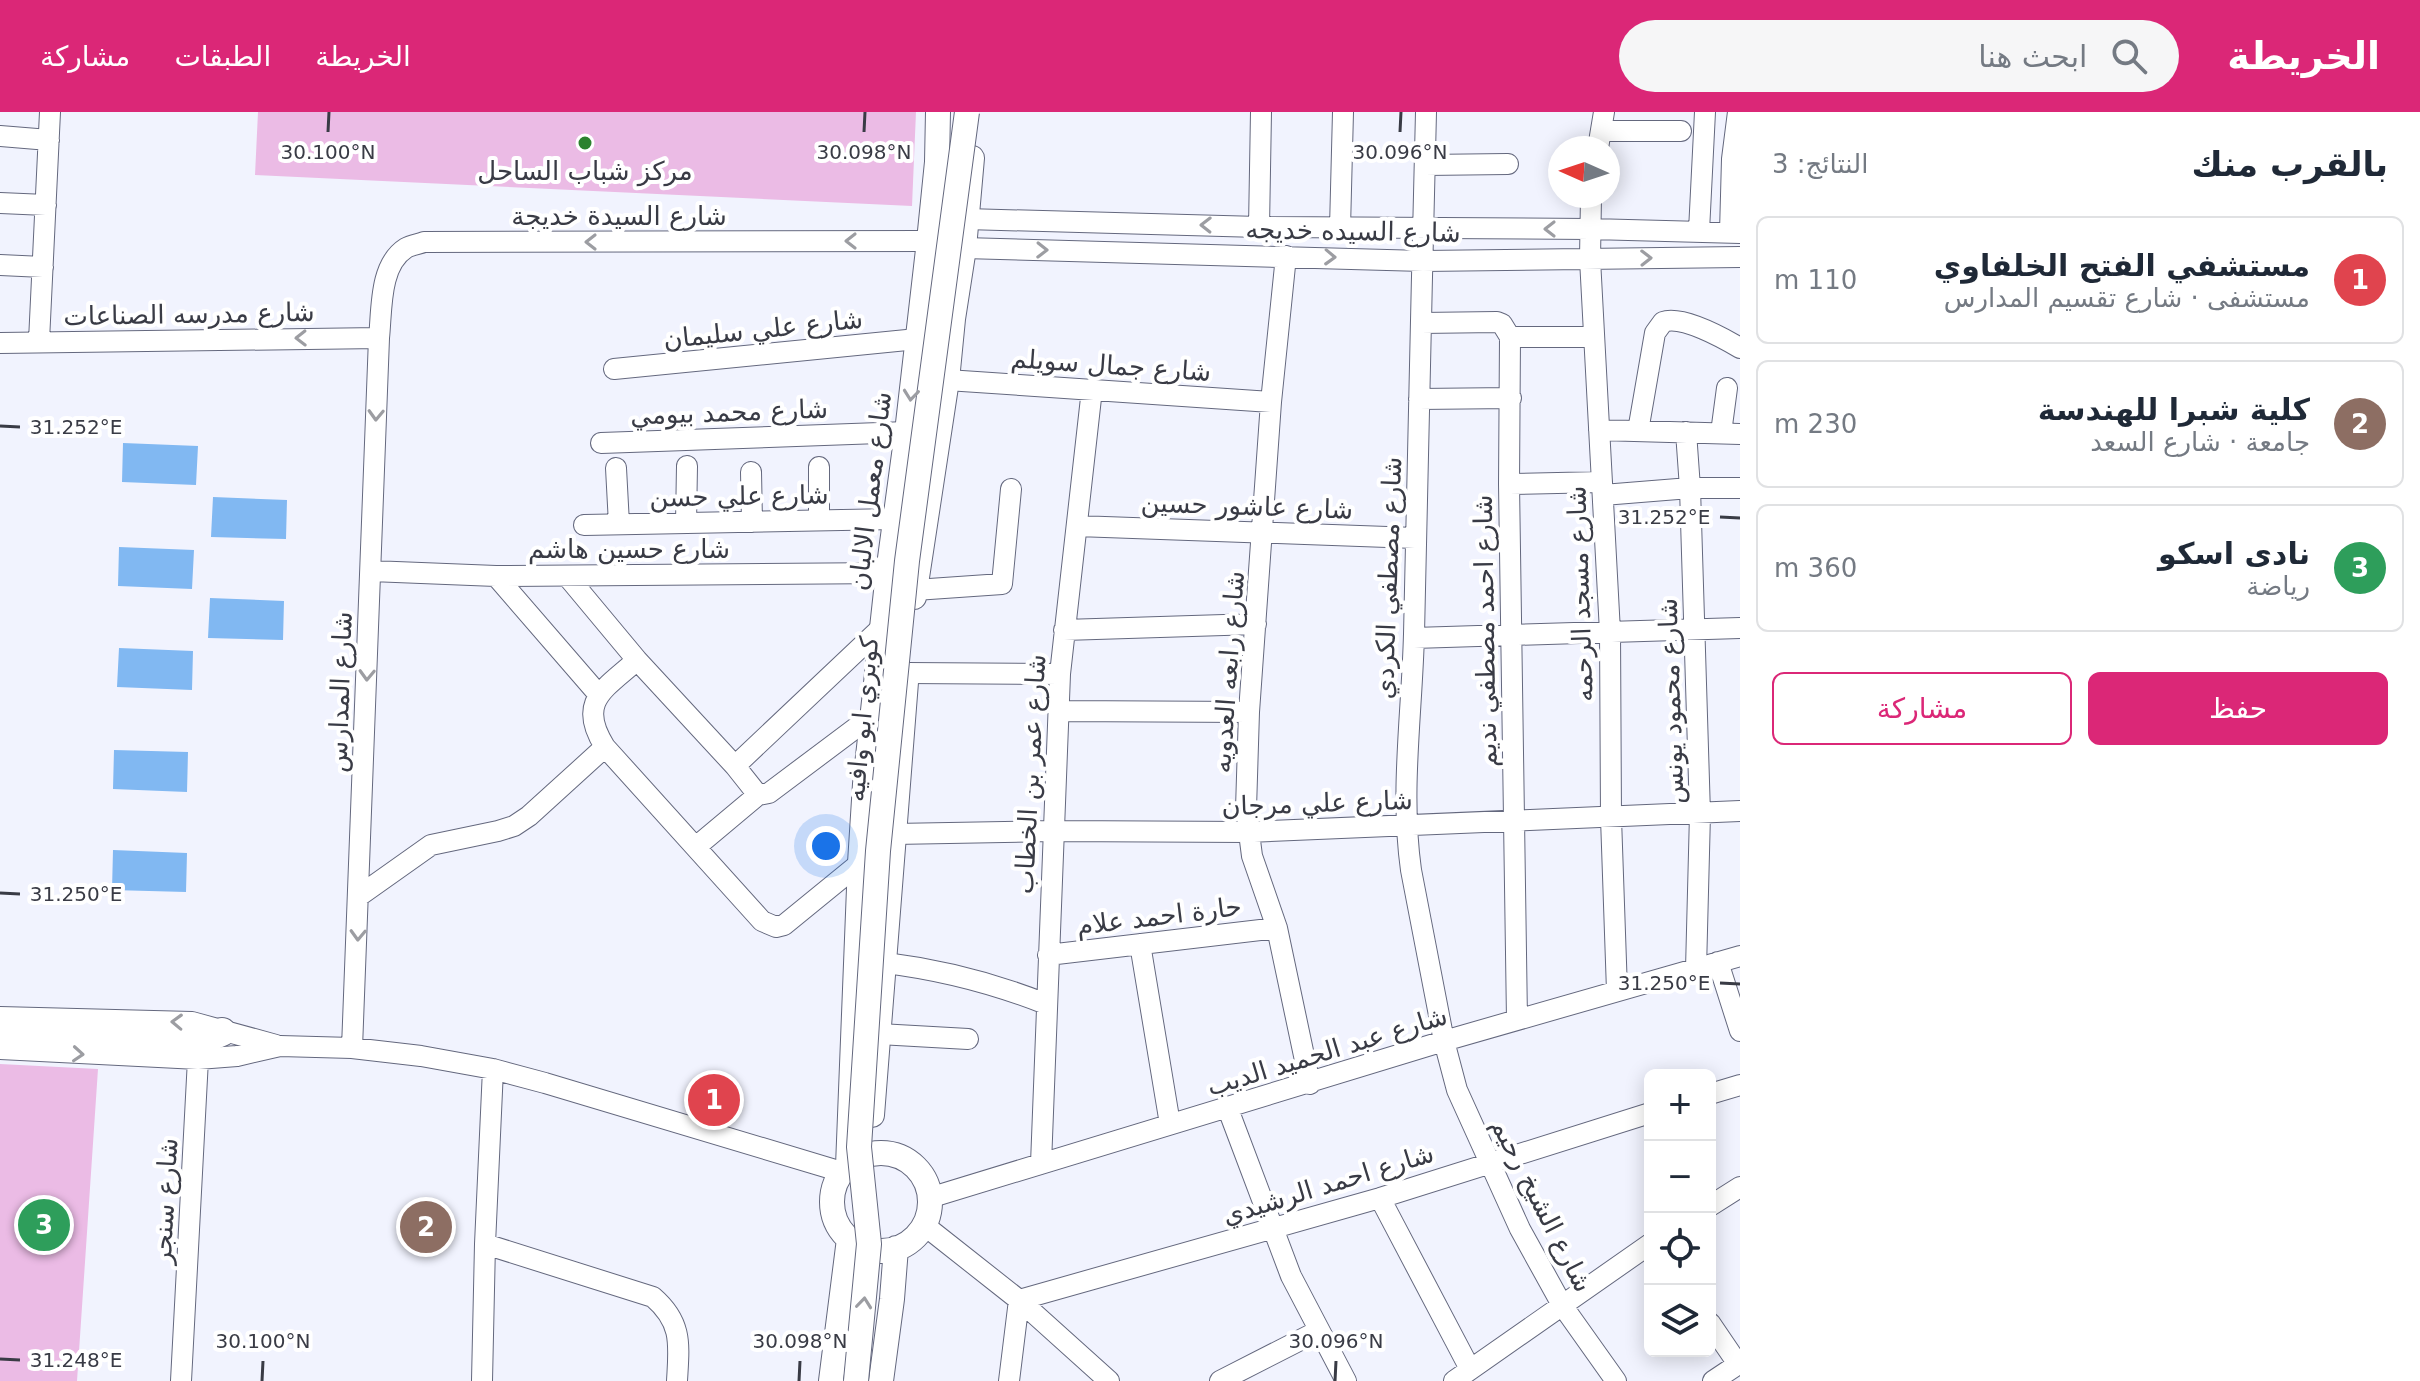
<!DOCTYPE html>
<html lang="ar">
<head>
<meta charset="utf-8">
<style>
	body { margin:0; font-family:"DejaVu Sans",Cairo,sans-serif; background:#f6f6f7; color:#1f2937; direction:rtl }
	.controls { position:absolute; right:24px; bottom:24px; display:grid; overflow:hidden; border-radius:12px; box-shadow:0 4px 20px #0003 }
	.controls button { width:72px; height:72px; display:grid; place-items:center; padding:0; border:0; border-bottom:2px solid #e0e1e3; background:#fff; color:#1f2937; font:40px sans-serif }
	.compass { position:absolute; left:1548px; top:24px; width:72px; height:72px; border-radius:50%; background:#fff; box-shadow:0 4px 20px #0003; rotate:273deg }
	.you { position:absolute; left:826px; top:734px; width:28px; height:28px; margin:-20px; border:6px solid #fff; border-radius:50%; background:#1a73e8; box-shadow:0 0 0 12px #1a73e833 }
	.badge { display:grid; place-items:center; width:52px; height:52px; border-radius:50%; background:#db2777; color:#fff; font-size:26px; font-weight:700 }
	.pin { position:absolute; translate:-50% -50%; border:4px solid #fff; box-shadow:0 2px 8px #0006 }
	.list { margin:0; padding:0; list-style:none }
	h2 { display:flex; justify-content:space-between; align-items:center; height:104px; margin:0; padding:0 32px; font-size:34px }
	h2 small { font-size:26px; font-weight:400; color:#747a83 }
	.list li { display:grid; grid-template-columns:52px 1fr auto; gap:24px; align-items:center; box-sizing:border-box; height:128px; margin:0 16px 16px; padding:0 16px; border:2px solid #e0e1e3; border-radius:12px }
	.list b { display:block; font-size:30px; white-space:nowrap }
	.list p { margin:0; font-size:26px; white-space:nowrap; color:#747a83 }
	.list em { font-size:26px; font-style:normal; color:#747a83 }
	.actions { display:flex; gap:16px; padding:24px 32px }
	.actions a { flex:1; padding:18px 0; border:2px solid #db2777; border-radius:12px; text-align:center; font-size:28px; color:#db2777 }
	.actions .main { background:#db2777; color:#fff }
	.icon { flex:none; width:44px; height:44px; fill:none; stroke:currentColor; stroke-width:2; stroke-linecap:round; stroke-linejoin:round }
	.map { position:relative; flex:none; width:1740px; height:1269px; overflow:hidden; direction:ltr }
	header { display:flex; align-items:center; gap:48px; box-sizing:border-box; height:112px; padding:0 40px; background:#db2777; color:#fff }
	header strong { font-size:38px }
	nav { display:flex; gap:44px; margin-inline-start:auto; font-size:28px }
	.search { width:560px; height:72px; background:#f6f6f7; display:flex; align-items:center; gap:20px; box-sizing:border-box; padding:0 28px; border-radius:44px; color:#747a83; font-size:30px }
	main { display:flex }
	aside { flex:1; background:#fff }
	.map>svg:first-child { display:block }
</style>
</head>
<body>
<header>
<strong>الخريطة</strong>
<div class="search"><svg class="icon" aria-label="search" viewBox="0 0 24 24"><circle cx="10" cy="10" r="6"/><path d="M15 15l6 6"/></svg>ابحث هنا</div>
<nav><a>الخريطة</a><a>الطبقات</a><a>مشاركة</a></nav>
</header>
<main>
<aside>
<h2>بالقرب منك<small>النتائج: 3</small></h2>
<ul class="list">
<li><span class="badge" style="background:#e0444e">1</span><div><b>مستشفي الفتح الخلفاوي</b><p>مستشفى · شارع تقسيم المدارس</p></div><em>110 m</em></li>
<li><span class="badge" style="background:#8d6e63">2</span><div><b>كلية شبرا للهندسة</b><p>جامعة · شارع السعد</p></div><em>230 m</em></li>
<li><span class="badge" style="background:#2e9e5b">3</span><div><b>نادى اسكو</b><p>رياضة</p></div><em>360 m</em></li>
</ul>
<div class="actions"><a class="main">حفظ</a><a>مشاركة</a></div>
</aside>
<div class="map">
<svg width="1740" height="1269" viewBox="0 0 1740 1269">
	<rect width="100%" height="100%" fill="#f1f3fe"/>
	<!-- green -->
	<path fill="#ebbbe5" d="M258 0H916L912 94 255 63Z
		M0 952 98 957 77 1269H0Z"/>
	<!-- building -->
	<path fill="#81b8f2" d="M123 331 198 334 196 373 122 370Z
		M213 385 287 388 286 427 211 425Z
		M119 435 194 438 192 477 118 474Z
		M210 486 284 489 283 528 208 526Z
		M119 536 193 539 192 578 117 575Z
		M114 638 188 640 187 680 113 677Z
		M113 738 187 741 186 780 112 778Z"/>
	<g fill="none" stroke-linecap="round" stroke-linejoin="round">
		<defs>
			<path id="minor" d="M1426 0C1422 174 1417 348 1414 522 1412 601 1400 680 1411 758L1444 929 1457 978 1520 1117 1562 1193 1616 1269
				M1601 19H1681
				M0 24 49 28
				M1598 36 1604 0
				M1425 53 1508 52
				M1591 84 1590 147 1610 520 1611 706 1617 879
				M0 91 46 93
				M966 107 1259 115 1591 117 1740 121
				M1259 115 1261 0
				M1340 116 1343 0
				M1699 119 1705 0
				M1730 120 1732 47 1738 0
				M964 136 1423 149 1740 145
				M1286 144 1271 290 1249 600 1246 697 1252 744 1277 816 1310 972
				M0 153 43 155
				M1421 211 1497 210 1502 212 1510 225 1509 372 1517 908
				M1510 225H1594
				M39 229 50 0
				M0 231 379 226
				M614 257 917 227
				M947 268 1271 290
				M1419 287 1511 286
				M1599 318 1740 322
				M1638 319 1655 221 1663 210C1682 203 1723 226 1740 236
				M1686 320 1690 376 1700 702 1696 857
				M1721 321 1727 276
				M601 331 907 320
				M819 355V408
				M616 356 619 412
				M751 360 752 410
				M1509 372 1602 370
				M1603 383 1690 376H1740
				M686 411 687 354
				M584 413 895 407
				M1077 414 1415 426
				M371 459 496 464 888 461
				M496 464 599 583
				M567 464 637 548 735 654 758 683
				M915 478 1002 472 1011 377
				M1064 518 1256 512
				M1414 526 1740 516
				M637 548C605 577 576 589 605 635L762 809 776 815 784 813 860 751
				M907 561 1060 562
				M1058 599 1249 600
				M735 654 881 516
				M894 722 1053 719 1248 720 1740 699
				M697 734 758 683 769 681 873 603
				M359 784 431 733 498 719 514 714 529 704 605 635
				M1140 832 1170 1012
				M1048 843 1277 816
				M1718 850 1740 919
				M886 851C942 858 993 871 1046 892
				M0 905 192 910 276 933
				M879 922 968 927
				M352 936 379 226C382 198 379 153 406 136 411 133 419 132 424 130L929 129
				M0 937 198 947 237 944 280 934 352 936 421 944 493 957 545 971 842 1060
				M1710 982 1740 973
				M1228 997 1291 1164 1346 1269
				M1041 1052 1060 562 1092 277
				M929 1086 1444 929 1740 844
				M1380 1086 1470 1257
				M1710 1094 1740 1075
				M924 1113 1019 1188 1109 1269
				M485 1132 653 1185C683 1211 679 1233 677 1269
				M1710 1211 1738 1252
				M181 1269 198 947 205 940
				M482 1269 485 1132 493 957
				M1009 1269 1019 1188 1380 1086 1650 1001
				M1220 1269 1318 1219
				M1454 1269 1650 1132
				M1713 1269 1740 1251"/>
			<path id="major" d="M914 485 947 268 953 207 964 136 972 46
				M872 1003 906 570
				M832 1090a49 49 0 1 1 98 0a49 49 0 1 1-98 0Z
				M848 1054 860 751 865 672 888 461 907 320 929 129 937 50 938 0
				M831 1269 849 1127
				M881 1269 892 1187 896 1136"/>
			<path id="highway" d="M0 921 132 929 178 930 201 929 222 920"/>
		</defs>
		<!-- minor casing -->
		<use href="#minor" stroke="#64687e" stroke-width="22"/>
		<!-- major casing -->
		<use href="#major" stroke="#64687e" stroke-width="26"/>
		<!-- highway casing -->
		<use href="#highway" stroke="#64687e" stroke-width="30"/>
		<!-- minor -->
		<use href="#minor" stroke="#fff" stroke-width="20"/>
		<!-- major -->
		<use href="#major" stroke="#fff" stroke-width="24"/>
		<!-- highway -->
		<use href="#highway" stroke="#fff" stroke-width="28"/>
		<defs>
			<path id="major-bridge" d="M856 1269 869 1132 859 1035 878 739 907 449 967 0"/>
		</defs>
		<!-- major-bridge casing -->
		<use href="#major-bridge" stroke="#64687e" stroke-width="26" stroke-linecap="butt"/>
		<!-- major-bridge -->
		<use href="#major-bridge" stroke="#fff" stroke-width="24"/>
	</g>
	<!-- one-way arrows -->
	<defs><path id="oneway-chevron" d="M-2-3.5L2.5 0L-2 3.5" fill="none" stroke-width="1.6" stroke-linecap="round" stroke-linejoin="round" transform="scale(2)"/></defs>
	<g stroke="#9c9da2">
		<use href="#oneway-chevron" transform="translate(1206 113) rotate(-179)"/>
		<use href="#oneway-chevron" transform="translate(1550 117) rotate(180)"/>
		<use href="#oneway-chevron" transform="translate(851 129) rotate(180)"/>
		<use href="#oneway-chevron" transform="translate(591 130) rotate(180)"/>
		<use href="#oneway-chevron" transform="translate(1042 138) rotate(1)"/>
		<use href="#oneway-chevron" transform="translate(1330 145) rotate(2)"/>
		<use href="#oneway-chevron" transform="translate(1646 146) rotate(-1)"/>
		<use href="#oneway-chevron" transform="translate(301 226) rotate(179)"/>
		<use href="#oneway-chevron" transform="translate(911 283) rotate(96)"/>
		<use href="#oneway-chevron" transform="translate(376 303) rotate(92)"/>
		<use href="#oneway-chevron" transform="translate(367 563) rotate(92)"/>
		<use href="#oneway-chevron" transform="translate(358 823) rotate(92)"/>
		<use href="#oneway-chevron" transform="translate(177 910) rotate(-178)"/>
		<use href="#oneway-chevron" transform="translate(78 942) rotate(4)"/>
		<use href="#oneway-chevron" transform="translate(864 1191) rotate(-84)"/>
	</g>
	<!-- ticks -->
	<path fill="none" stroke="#393b45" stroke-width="3" d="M328 20 329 0M864 20 865 0M1400 20 1401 0M0 314 20 315M1720 405 1740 406M0 781 20 782M1720 871 1740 872M0 1247 20 1248M262 1269 263 1249M799 1269 800 1249M1335 1269 1336 1249"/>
	<!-- markers -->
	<circle fill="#2b812e" stroke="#fff" stroke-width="3" cx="585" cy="31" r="8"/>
	<g text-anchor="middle" stroke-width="8" stroke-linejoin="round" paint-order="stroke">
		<!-- poi labels -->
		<g font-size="26" fill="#393b45" stroke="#fff">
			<text x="585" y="68">مركز شباب الساحل</text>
		</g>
		<!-- street labels -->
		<g font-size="26" fill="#393b45" stroke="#fff">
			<text x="619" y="113">شارع السيدة خديجة</text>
			<text transform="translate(1353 119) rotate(1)" y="9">شارع السيده خديجه</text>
			<text transform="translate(189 202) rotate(-1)" y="9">شارع مدرسه الصناعات</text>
			<text transform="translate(763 217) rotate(-6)" y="9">شارع علي سليمان</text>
			<text transform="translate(1111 253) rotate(4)" y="9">شارع جمال سويلم</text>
			<text transform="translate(729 300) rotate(-2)" y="9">شارع محمد بيومي</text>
			<text transform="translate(870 379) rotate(-83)" y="9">شارع معمل الالبان</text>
			<text transform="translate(739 384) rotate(-1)" y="9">شارع علي حسن</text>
			<text transform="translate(1247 394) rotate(2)" y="9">شارع عاشور حسين</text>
			<text x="629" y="446">شارع حسين هاشم</text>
			<text transform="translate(1388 466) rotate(-88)" y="9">شارع مصطفي الكردي</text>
			<text transform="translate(1580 482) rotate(-92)" y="9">شارع مسجد الرحمه</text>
			<text transform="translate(1485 519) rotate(-91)" y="9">شارع احمد مصطفي نديم</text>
			<text transform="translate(1228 560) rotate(-86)" y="9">شارع رابعه العدويه</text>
			<text transform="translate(340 580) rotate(-88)" y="9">شارع المدارس</text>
			<text transform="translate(1671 589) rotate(-92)" y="9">شارع محمود يونس</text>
			<text transform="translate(862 607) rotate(-85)" y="9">كوبري ابو وافيه</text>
			<text transform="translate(1030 662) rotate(-87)" y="9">شارع عمر بن الخطاب</text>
			<text transform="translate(1317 691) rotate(-2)" y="9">شارع علي مرجان</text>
			<text transform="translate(1159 804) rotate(-7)" y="9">حارة احمد علام</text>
			<text transform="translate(1327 939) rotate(-17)" y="9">شارع عبد الحميد الديب</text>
			<text transform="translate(1328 1072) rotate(-17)" y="9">شارع احمد الرشيدي</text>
			<text transform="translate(165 1089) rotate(-87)" y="9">شارع سنجر</text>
			<text transform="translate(1542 1093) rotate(63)" y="9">شارع الشيخ رحيم</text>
		</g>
	</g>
	<g font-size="20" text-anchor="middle" fill="#393b45" stroke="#fff" stroke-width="8" stroke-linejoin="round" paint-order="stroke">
		<text x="328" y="47">30.100°N</text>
		<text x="864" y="47">30.098°N</text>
		<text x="1400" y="47">30.096°N</text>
		<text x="76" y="322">31.252°E</text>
		<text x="1664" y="412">31.252°E</text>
		<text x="76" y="789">31.250°E</text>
		<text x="1664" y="878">31.250°E</text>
		<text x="263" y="1236">30.100°N</text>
		<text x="800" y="1236">30.098°N</text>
		<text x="1336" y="1236">30.096°N</text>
		<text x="76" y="1255">31.248°E</text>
	</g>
</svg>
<div class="controls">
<button>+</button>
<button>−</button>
<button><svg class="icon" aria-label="locate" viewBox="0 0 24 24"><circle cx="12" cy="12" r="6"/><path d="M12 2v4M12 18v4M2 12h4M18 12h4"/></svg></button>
<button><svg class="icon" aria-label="layers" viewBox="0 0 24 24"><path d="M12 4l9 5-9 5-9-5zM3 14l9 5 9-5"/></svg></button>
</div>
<svg class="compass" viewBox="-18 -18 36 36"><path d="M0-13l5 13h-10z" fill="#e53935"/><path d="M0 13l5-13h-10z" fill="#747a83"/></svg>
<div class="you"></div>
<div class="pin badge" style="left:714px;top:988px;background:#e0444e">1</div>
<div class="pin badge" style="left:426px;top:1115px;background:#8d6e63">2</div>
<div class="pin badge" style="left:44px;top:1113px;background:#2e9e5b">3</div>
</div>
</main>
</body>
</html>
